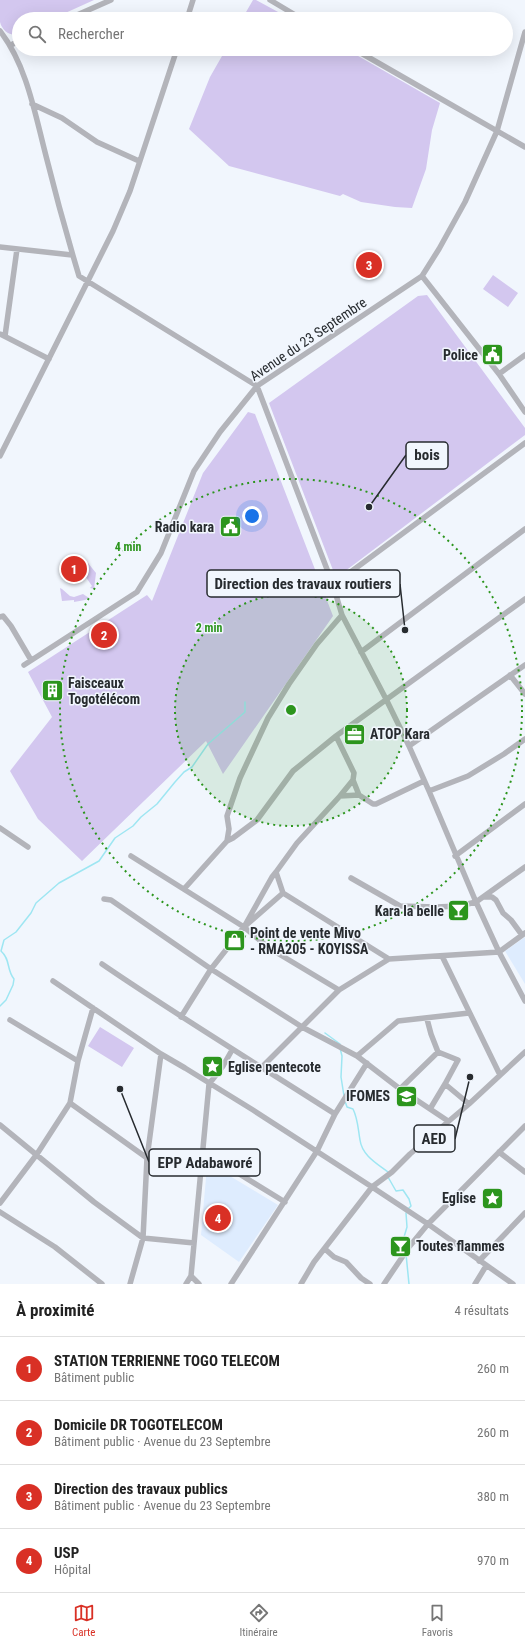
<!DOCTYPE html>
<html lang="fr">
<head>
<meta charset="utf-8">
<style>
	body { margin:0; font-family:"Roboto Condensed",sans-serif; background:#f6f6f6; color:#222 }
	.you { position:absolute; left:252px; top:516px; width:14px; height:14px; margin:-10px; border:3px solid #fff; border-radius:50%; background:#1a73e8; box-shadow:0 0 0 6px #1a73e833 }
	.badge { display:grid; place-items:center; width:26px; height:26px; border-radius:50%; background:#d93025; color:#fff; font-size:13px; font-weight:700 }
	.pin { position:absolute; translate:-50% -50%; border:2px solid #fff; box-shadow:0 1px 4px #0006 }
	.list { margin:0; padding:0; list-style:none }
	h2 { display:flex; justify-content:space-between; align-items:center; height:52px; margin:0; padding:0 16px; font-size:17px }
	h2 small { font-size:13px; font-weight:400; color:#767676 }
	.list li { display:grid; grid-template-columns:26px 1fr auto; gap:12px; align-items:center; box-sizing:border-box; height:64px; padding:0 16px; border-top:1px solid #e0e0e0 }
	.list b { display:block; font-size:15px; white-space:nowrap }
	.list p { margin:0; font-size:13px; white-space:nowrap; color:#767676 }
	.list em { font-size:13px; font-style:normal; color:#767676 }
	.icon { flex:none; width:22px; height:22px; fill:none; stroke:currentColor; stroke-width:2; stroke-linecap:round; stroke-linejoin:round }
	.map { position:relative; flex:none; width:525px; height:1284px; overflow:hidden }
	.search { position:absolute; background:#fff; box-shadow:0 4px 16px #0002; left:12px; right:12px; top:12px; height:44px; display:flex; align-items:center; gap:10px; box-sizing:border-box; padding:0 14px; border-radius:22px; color:#767676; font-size:15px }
	.sheet { height:308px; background:#fff }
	nav { display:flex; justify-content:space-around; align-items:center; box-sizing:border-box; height:56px; border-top:1px solid #e0e0e0; background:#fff; font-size:11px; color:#767676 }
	nav a { display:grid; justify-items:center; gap:2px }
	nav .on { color:#d93025 }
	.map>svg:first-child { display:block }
</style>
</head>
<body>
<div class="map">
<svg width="525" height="1284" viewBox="0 0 525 1284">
	<rect width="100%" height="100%" fill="#f1f6fd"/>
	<!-- built -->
	<path fill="#deecfe" d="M525 937V984L505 951Z
		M210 1164 278 1205 239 1262 201 1235 207 1166Z"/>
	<!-- green -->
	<path fill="#d3c7ef" d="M0 0H94L52 19H19V34C11 37 2 31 0 22 0 16 0 7 0 0Z
		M253 0H256L291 19H242Z
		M226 49H346L440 103 432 130 426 169 412 208 395 207 361 202 343 194 340 196 229 166 189 129 210 77Z
		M493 275 518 293 508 307 483 289Z
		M427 295 525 428V435L336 578 269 403 418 296Z
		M248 412 255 414 333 616 223 774 206 741 82 861 38 819 10 771 52 717 28 672 147 595 152 601 203 473Z
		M88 563 96 573 94 589 90 588 92 586 81 570Z
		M60 588 62 589 70 596 74 597 83 594 89 598 85 600 74 602V600L62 601Z
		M100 1027 134 1048 122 1067 88 1046Z"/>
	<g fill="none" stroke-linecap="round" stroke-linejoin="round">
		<!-- stream -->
		<path stroke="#9ee6f2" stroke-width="1.5" d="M0 1006 6 1000 13 985 14 979C6 969 11 960 1 951L4 940 16 932 31 913 36 903 59 883 99 861 115 838 133 826 141 817 157 804 175 782 184 772 192 767 208 744 245 712V702
			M325 1033 340 1044
			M340 1048 342 1056 341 1077 344 1096
			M345 1101 347 1107 353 1109C358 1119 358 1129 360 1140 362 1155 376 1163 388 1172V1173
			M388 1177 396 1191 403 1190 409 1199 411 1206 408 1209
			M406 1248 404 1237 407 1227 406 1213
			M406 1254 409 1284"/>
		<!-- street -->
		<path stroke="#b3b4ba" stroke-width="5.5" d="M270 0 302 19
			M68 19 111 0
			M187 19 193 0
			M0 31C27 66 35 114 46 156 56 196 67 236 79 276L257 386 333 585 342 615 386 699 409 746 429 791 476 902 499 952 525 1001
			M11 45 19 41
			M354 49 525 147
			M32 104 62 118 97 142 139 161
			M0 247 72 255
			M422 276 499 374 525 412
			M0 334 49 359
			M5 336 17 249
			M499 374 525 355
			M0 456 113 231 130 191 177 49
			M333 585 525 443
			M0 617 3 616 11 626 31 660
			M361 652 525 529
			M24 665 137 592 161 553 194 471 220 432 257 386 422 276 439 249 465 202 497 131 525 32
			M510 675 525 694
			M409 746 525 665
			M429 791 468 776 504 754 525 739
			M359 795 353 780 354 773 336 736 525 599
			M340 796 353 780
			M0 828 28 847
			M227 841 233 838 257 820 293 771 336 736
			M131 856 244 927 269 948 339 990
			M455 856 525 804
			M351 878 400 906 436 907 459 906 476 902 525 867
			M184 889 227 841 229 829 227 816 240 778 268 718 289 684 317 644 342 615
			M283 893 389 959 499 952 525 933
			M484 897H492L496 900 503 913 511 920 522 935
			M104 899 111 900 211 969 302 1027 262 1067
			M244 927 283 893 276 872 297 843 340 796 359 795 373 804H376L424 781
			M442 956 500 1075
			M389 959 339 990 302 1027 357 1056 400 1089 448 1121
			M102 964C178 1016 257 1064 335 1114
			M53 981 161 1054 185 1068 253 1110 372 1187 428 1224 513 1284
			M181 1017 211 969 244 927 272 877 276 872
			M427 1019 431 1034 438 1052 458 1060 445 1084 430 1109
			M10 1020 78 1061
			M357 1056 398 1021 469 1013
			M445 1084 469 1104
			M400 1089 438 1052
			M70 1103 147 1158
			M0 1125 94 1202 143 1238 194 1243
			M499 1152 525 1172
			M202 1158 220 1162 285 1202
			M0 1203 37 1154 70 1103 78 1061 93 1008
			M0 1212 55 1247 102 1284
			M325 1249 334 1257 346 1262 361 1278 370 1284
			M479 1261 525 1213
			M191 1276 199 1284
			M130 1284 143 1238 147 1158 161 1054
			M186 1284 191 1276 209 1084 223 1066 232 1050
			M231 1284 317 1151 335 1114 367 1063
			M301 1284 314 1262 372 1187 392 1172 410 1154 469 1104 525 1052
			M384 1284 409 1247 428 1224 525 1126
			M475 1284 486 1266"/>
	</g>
	<!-- distance rings -->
	<circle cx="291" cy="710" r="116" fill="#2c951d" fill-opacity=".12"/>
	<g fill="none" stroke="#2c951d" stroke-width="2" stroke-dasharray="2 4">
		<circle cx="291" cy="710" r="116"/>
		<circle cx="291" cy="710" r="231"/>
	</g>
	<!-- icons -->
	<defs>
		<symbol id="civic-square" viewBox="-11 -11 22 22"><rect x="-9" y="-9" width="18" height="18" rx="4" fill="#2c951d" stroke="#f1f6fd"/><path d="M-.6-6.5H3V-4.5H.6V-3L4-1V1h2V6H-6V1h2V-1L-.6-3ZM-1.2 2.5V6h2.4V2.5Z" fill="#fff"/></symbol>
		<symbol id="building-square" viewBox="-11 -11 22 22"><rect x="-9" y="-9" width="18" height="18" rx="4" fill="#2c951d" stroke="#f1f6fd"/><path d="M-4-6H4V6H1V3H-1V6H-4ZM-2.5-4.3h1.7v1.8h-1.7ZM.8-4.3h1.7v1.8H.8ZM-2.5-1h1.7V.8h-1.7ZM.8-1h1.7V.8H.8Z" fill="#fff"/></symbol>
		<symbol id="office-square" viewBox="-11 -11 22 22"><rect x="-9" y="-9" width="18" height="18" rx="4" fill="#2c951d" stroke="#f1f6fd"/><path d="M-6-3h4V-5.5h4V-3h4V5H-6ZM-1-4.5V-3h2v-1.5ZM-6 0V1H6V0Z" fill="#fff"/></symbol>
		<symbol id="bar-square" viewBox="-11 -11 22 22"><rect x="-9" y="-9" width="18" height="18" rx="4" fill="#2c951d" stroke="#f1f6fd"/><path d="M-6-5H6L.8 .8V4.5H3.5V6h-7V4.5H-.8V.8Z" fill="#fff"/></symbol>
		<symbol id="shop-square" viewBox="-11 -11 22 22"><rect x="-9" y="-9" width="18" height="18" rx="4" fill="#2c951d" stroke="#f1f6fd"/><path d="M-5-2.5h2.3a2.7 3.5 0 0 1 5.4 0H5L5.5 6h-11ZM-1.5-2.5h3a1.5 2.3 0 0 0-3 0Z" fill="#fff"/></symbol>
		<symbol id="sight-square" viewBox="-11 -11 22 22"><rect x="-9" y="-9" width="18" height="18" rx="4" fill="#2c951d" stroke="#f1f6fd"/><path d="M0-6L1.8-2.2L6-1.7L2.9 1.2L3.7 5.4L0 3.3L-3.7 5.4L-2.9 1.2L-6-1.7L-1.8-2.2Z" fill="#fff"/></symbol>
		<symbol id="school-square" viewBox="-11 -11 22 22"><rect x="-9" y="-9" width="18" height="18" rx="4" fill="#2c951d" stroke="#f1f6fd"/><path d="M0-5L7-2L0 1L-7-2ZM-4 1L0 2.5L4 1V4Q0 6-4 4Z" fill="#fff"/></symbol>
	</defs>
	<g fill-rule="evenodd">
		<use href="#civic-square" x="480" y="342" width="25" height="25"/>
		<use href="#civic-square" x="218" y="514" width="25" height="25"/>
		<use href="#building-square" x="40" y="678" width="25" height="25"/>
		<use href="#office-square" x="342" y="722" width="25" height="25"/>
		<use href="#bar-square" x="446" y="898" width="25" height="25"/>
		<use href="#shop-square" x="222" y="928" width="25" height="25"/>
		<use href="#sight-square" x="200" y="1054" width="25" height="25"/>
		<use href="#school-square" x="394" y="1084" width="25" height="25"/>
		<use href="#sight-square" x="480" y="1186" width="25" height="25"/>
		<use href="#bar-square" x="388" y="1234" width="25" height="25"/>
	</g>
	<g text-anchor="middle" stroke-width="3" stroke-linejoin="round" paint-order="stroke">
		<!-- street labels -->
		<g font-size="14" fill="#272b2f" stroke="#f1f6fd">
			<text transform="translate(308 339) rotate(-34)" y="5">Avenue du 23 Septembre</text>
		</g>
		<!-- poi labels -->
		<g font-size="14" font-weight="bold" fill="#272b2f" stroke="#f1f6fd" text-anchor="end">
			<text x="478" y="360">Police</text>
			<text x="214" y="532">Radio kara</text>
			<text x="68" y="688" text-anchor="start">Faisceaux<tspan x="68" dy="16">Togotélécom</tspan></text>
			<text x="370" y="739" text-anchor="start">ATOP Kara</text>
			<text x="444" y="916">Kara la belle</text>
			<text x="250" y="938" text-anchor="start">Point de vente Mivo<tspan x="250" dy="16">- RMA205 - KOYISSA</tspan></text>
			<text x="228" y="1072" text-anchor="start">Eglise pentecote</text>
			<text x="390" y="1101">IFOMES</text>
			<text x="476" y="1203">Eglise</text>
			<text x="416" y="1251" text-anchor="start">Toutes flammes</text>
		</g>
	</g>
	<circle cx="291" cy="710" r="6" fill="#2c951d" stroke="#f1f6fd" stroke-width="2"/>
	<g font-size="12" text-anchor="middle" font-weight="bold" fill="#2c951d" stroke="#f1f6fd" stroke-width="3" stroke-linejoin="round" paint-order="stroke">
		<text x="128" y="551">4 min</text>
		<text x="209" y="632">2 min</text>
	</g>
	<!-- callouts -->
	<path fill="none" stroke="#272b2f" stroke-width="1.5" d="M369 507L406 455M405 630L400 584M470 1077L455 1139M120 1089L149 1162"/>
	<g fill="#272b2f" stroke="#f1f6fd" stroke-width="1.5">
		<circle cx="369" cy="507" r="4"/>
		<circle cx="405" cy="630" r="4"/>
		<circle cx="470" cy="1077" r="4"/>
		<circle cx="120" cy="1089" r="4"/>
	</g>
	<g fill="#f1f6fd" stroke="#272b2f" stroke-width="1.5">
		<rect x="406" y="442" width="42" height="27" rx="4"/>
		<rect x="207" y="570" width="193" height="27" rx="4"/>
		<rect x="414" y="1125" width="41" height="27" rx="4"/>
		<rect x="149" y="1149" width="111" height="27" rx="4"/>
	</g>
	<g font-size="15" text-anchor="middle" font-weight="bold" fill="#272b2f">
		<text x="427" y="460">bois</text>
		<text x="303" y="589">Direction des travaux routiers</text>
		<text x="434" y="1144">AED</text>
		<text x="205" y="1168">EPP Adabaworé</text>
	</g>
</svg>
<div class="you"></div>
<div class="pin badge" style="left:74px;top:569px">1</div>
<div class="pin badge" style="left:104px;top:635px">2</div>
<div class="pin badge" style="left:369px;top:265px">3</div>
<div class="pin badge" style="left:218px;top:1218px">4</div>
<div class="search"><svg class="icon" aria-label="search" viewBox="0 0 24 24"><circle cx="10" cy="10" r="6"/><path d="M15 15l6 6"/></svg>Rechercher</div>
</div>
<section class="sheet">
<h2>À proximité<small>4 résultats</small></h2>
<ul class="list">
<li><span class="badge">1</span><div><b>STATION TERRIENNE TOGO TELECOM</b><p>Bâtiment public</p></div><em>260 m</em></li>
<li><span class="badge">2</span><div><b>Domicile DR TOGOTELECOM</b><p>Bâtiment public · Avenue du 23 Septembre</p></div><em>260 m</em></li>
<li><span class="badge">3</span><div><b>Direction des travaux publics</b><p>Bâtiment public · Avenue du 23 Septembre</p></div><em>380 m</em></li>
<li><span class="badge">4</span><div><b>USP</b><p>Hôpital</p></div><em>970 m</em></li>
</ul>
</section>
<nav>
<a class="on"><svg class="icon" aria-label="map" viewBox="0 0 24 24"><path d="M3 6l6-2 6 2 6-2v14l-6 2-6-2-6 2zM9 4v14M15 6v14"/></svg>Carte</a>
<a><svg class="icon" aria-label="directions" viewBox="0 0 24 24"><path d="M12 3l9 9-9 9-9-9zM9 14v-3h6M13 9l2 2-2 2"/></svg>Itinéraire</a>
<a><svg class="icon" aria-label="saved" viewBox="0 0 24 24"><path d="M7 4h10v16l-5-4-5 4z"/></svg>Favoris</a>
</nav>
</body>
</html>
